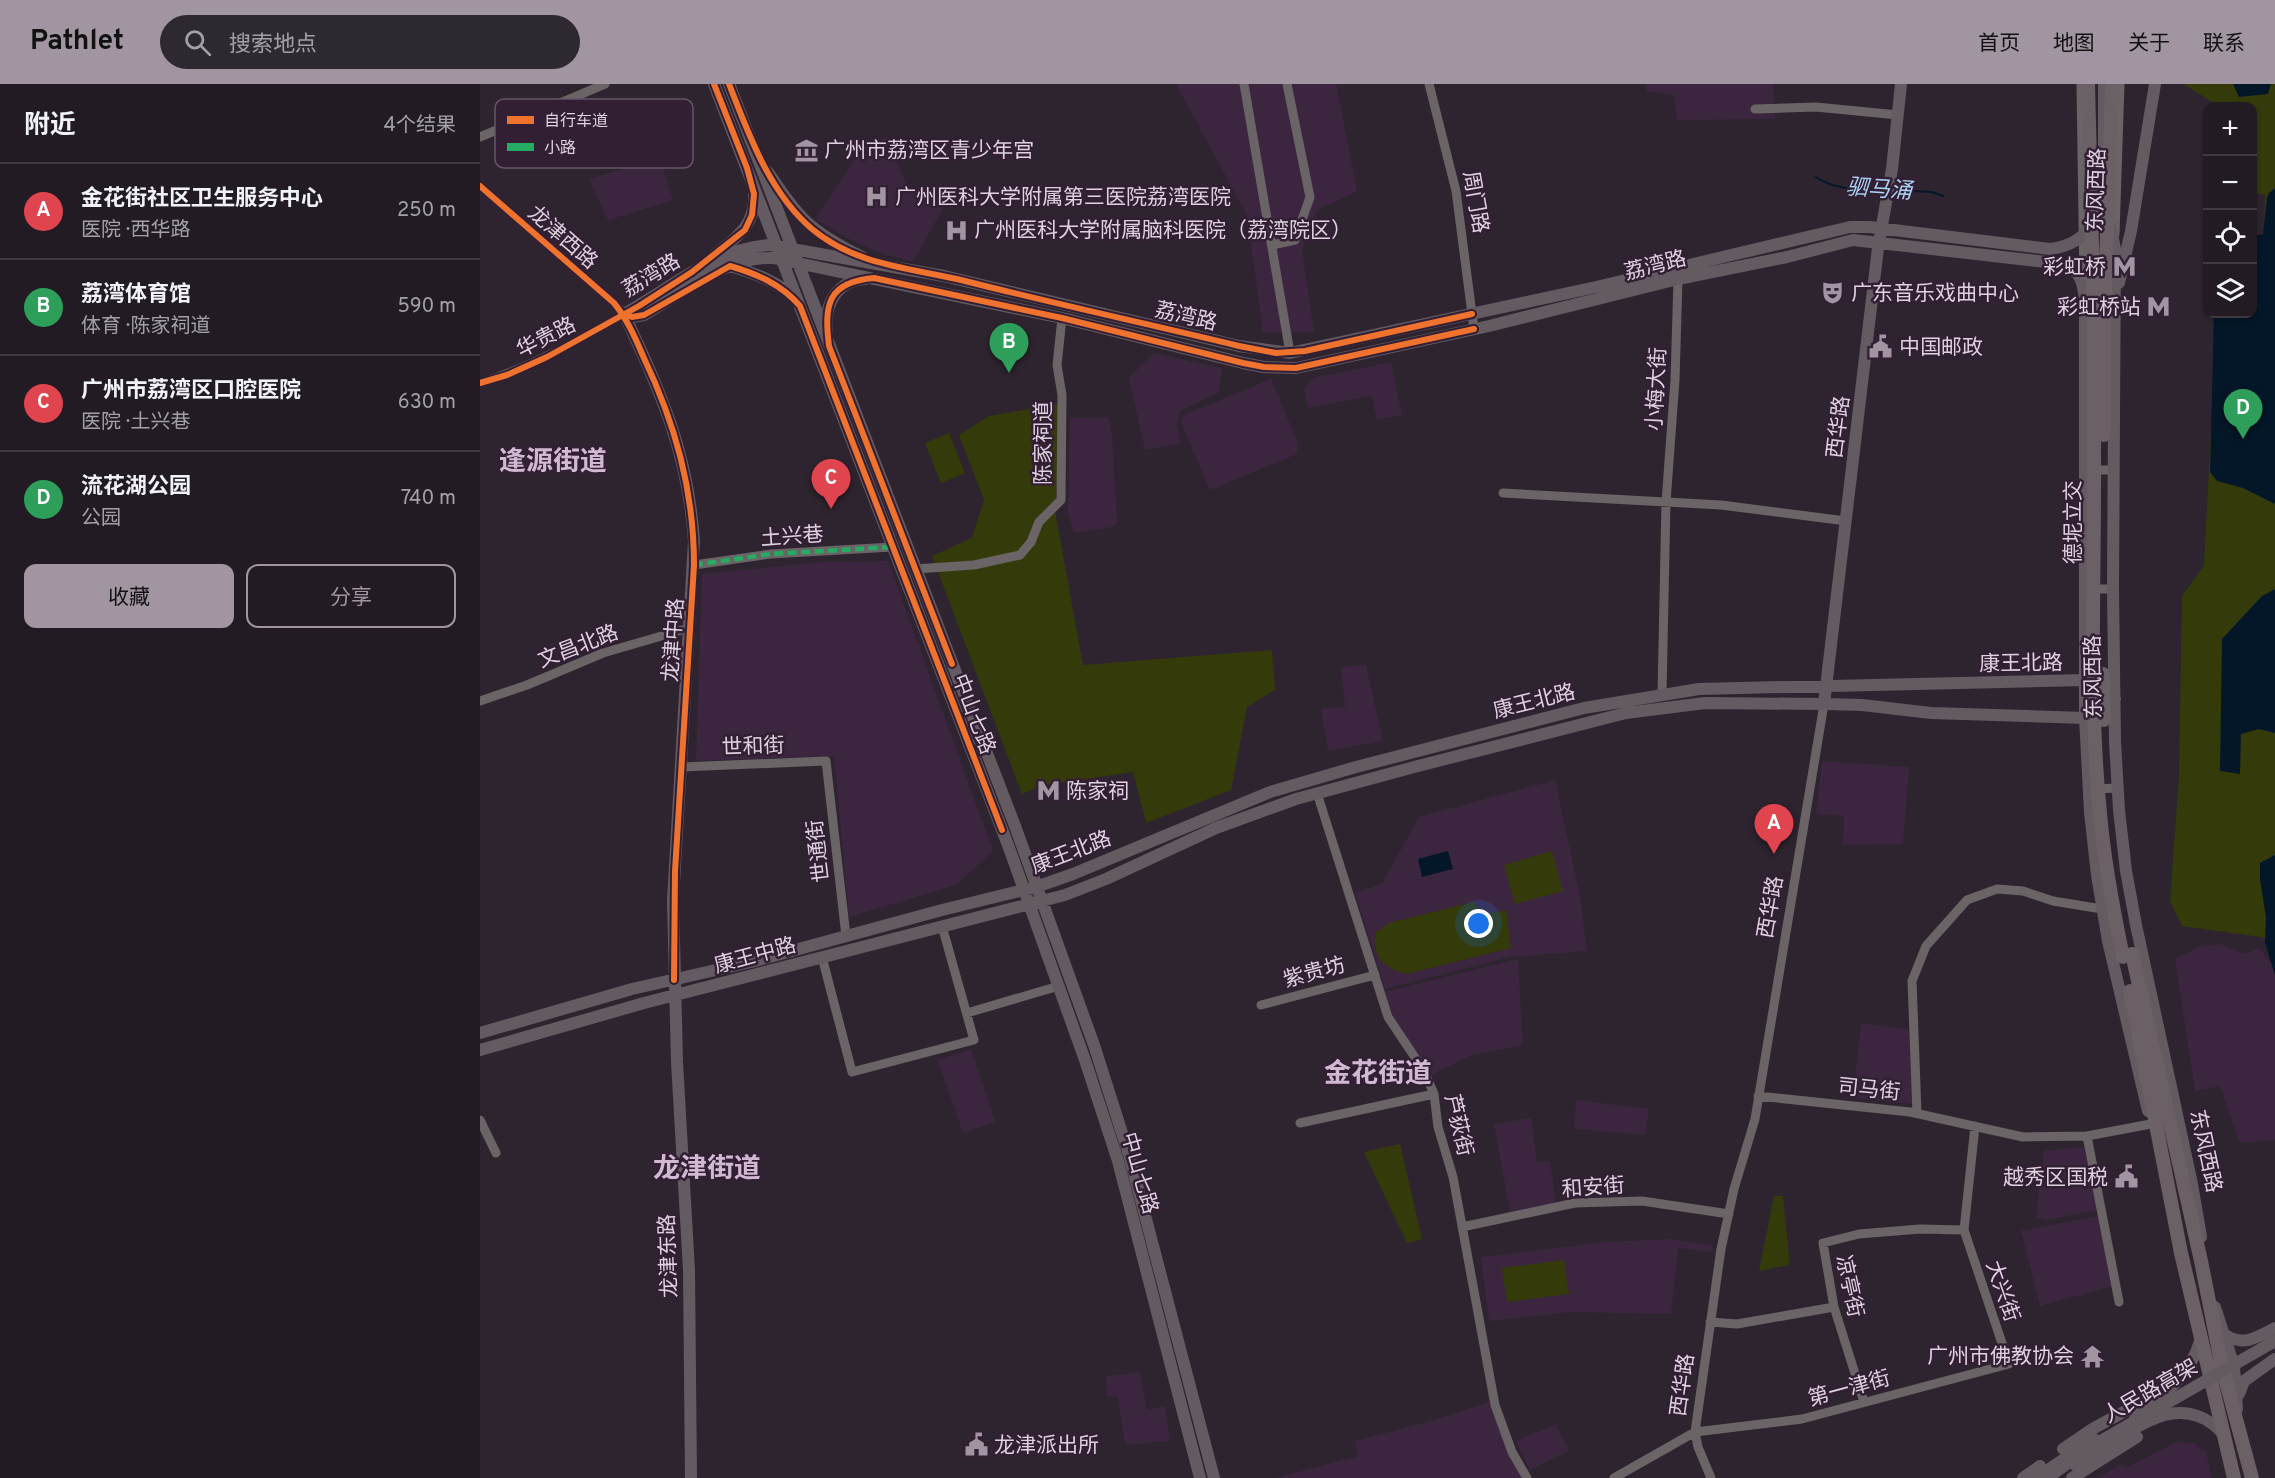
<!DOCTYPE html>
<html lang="zh">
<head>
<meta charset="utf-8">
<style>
	body { margin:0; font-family:Overpass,"Noto Sans SC",sans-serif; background:#2e2830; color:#f1f3f6 }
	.controls { position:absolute; right:18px; top:18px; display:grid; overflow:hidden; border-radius:12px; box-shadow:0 2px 4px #0004 }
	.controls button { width:54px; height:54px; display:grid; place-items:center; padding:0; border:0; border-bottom:2px solid #3f3941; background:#221b23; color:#f1f3f6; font:30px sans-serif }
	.you { position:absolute; left:999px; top:840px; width:21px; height:21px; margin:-15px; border:4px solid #fff; border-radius:50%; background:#1a73e8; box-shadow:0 0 0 9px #1a73e833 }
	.badge { display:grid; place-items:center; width:39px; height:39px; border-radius:50%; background:#a095a1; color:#fff; font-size:20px; font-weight:700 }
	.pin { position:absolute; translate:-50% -50px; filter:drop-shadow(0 2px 3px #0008) }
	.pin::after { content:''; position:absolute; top:32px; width:21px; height:18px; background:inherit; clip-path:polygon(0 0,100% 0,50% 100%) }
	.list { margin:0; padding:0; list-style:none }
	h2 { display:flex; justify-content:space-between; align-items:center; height:78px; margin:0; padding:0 24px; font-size:26px }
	h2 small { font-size:20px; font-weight:400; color:#a2a1a6 }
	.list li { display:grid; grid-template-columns:39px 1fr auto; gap:18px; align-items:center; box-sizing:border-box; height:96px; padding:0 24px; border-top:2px solid #3f3941 }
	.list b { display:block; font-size:22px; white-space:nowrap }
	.list p { margin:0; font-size:20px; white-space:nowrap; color:#a2a1a6 }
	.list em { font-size:20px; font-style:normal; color:#a2a1a6 }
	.actions { display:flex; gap:12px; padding:18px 24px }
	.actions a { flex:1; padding:14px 0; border:2px solid #a095a1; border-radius:12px; text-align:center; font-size:21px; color:#a095a1 }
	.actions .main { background:#a095a1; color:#111 }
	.icon { flex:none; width:33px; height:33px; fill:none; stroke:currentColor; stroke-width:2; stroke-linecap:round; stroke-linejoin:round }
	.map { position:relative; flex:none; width:1795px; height:1394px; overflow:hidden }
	header { display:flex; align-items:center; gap:36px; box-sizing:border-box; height:84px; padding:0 30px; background:#a095a1; color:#111 }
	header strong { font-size:28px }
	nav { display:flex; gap:33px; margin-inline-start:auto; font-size:21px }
	.search { width:420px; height:54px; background:#2e2830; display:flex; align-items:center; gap:15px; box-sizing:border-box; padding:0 21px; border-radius:33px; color:#a2a1a6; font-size:22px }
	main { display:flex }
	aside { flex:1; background:#221b23 }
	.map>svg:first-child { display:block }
</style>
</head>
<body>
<header>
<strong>Pathlet</strong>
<div class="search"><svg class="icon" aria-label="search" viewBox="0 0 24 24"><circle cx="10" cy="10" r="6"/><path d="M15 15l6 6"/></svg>搜索地点</div>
<nav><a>首页</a><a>地图</a><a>关于</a><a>联系</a></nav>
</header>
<main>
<aside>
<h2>附近<small>4个结果</small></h2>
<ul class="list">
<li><span class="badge" style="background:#e0444e">A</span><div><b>金花街社区卫生服务中心</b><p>医院 · 西华路</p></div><em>250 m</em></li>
<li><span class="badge" style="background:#2e9e5b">B</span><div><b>荔湾体育馆</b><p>体育 · 陈家祠道</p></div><em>590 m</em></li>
<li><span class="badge" style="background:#e0444e">C</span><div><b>广州市荔湾区口腔医院</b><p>医院 · 土兴巷</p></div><em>630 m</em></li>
<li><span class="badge" style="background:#2e9e5b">D</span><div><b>流花湖公园</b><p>公园</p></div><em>740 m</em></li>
</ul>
<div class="actions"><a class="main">收藏</a><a>分享</a></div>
</aside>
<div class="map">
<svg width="1795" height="1394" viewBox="0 0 1795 1394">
	<rect width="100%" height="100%" fill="#2e242f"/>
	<!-- built -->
	<path fill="#3c263f" d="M696 0H856L877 107 837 126 822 166 834 248 783 249 767 131Z
		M1167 0H1293L1295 35 1197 36 1194 11 1167 7Z
		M408 53 427 103 463 124 433 178 401 169 371 156 335 135 384 61Z
		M180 75 193 116 128 136 109 95Z
		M674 269 742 284 739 308 700 327 697 341 701 359 665 366 649 293Z
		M911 278 922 331 897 336 892 312 828 324 824 304 833 294Z
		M791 295 818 360 817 370 730 406 701 338 702 332Z
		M628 333 632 351 637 439 632 443 594 449 588 428 590 334Z
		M408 477 513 767 476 801 369 833 354 672 216 677 222 490 343 478Z
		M886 581 903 657 848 667 841 625 865 623 861 583Z
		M1342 677 1429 683 1423 760 1363 761 1364 732 1336 730Z
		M1075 696 1100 812 1107 867 1030 873 905 905 875 809 902 800 939 733Z
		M1740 860 1764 870 1779 864 1793 881 1795 892V1056L1760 1059 1740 1002 1715 1007 1695 875 1719 863Z
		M1038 875 1043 961 992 971 951 991 913 933 904 908Z
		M1381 939 1430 946 1434 1020 1373 1014Z
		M491 965 515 1038 483 1049 458 976Z
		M1096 1016 1169 1025 1165 1051 1094 1045Z
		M1051 1034 1057 1078 1070 1077 1076 1120 1030 1128 1014 1040Z
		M1604 1063 1617 1126 1566 1136 1556 1133 1564 1067Z
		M1618 1132 1633 1202 1560 1222 1541 1147Z
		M1192 1155 1233 1162 1232 1168 1198 1164 1191 1230 1091 1228 1009 1237 1001 1173 1125 1158Z
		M660 1288 667 1326 685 1322 690 1357 645 1361 638 1313 627 1312 626 1292Z
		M1012 1317 1042 1394H796L878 1372 875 1357 954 1336Z
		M1076 1340 1089 1367 1050 1386 1036 1357Z
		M1697 1358 1713 1359 1726 1368 1732 1394H1618L1639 1381 1648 1383Z"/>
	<!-- green -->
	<path fill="#343a0a" d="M1704 0H1795V891L1788 854 1702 842 1690 817 1699 692 1702 512 1724 481 1737 230H1772L1784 162 1785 111 1773 109 1772 22H1738Z
		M579 320 576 432 603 581 792 566 795 606 767 623 751 706 666 739 653 688 560 702 542 710 452 472 492 454 504 416 479 351 509 332Z
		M469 349 485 389 461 399 445 359Z
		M1072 767 1083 807 1035 820 1024 781Z
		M993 818 1004 830 1026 826 1031 864 926 890C902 882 894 876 895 849L909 839Z
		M920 1060 942 1155 927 1159 884 1068Z
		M1294 1112H1303L1310 1181 1279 1187Z
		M1084 1176 1089 1210 1027 1218 1022 1184Z"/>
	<!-- water -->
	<path fill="#041728" d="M1753 0H1791L1788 10 1759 13Z
		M1795 104V420L1763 404 1737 397 1730 388 1734 230H1772L1773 152 1783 150 1787 114 1789 109Z
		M1795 505V649L1779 645 1761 650 1760 690 1740 687 1742 555 1782 512Z
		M968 767 973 785 942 793 938 775Z
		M1795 771V891L1785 859 1786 833 1780 796V779Z"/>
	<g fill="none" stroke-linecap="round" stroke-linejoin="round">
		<!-- stream -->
		<path stroke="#041728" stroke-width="2" d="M1336 93C1356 107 1381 105 1404 105
			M1413 106 1452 108 1463 112"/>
		<!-- minor -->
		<path stroke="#6a6466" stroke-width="9" d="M764 0 810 269
			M949 0 976 107 994 245
			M1601 0 1604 199
			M1275 25 1336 23 1418 31
			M0 53 125 0
			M0 102 134 219 144 230C97 257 52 283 0 299
			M1635 150 1640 0
			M792 161 815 156 830 113 807 0
			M1608 386H1633
			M1023 409 1241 421 1366 437
			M214 481 291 470 412 463
			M435 485 494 481 540 471 551 458 559 438 581 416 582 311 577 281 582 234
			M1608 505H1633
			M1182 610 1186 418 1195 296 1198 195
			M0 617 47 601 123 569 209 544
			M202 683 346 677 366 852
			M1613 705 1637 704
			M837 709 908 933 944 987 954 1010 958 1043 973 1093 1015 1321 1032 1368 1047 1394
			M342 873 372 988 494 956 462 842
			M781 921 895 891
			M487 929 579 902
			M1278 1012 1430 1028 1543 1053 1607 1052 1671 1040
			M1437 1029 1432 897 1446 862 1487 816 1517 805 1543 807 1573 817 1622 825
			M0 1036 16 1069
			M820 1039 954 1010
			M1607 1052 1639 1218
			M982 1143 1095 1119 1162 1117 1249 1130
			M1230 1238 1257 1240 1354 1223
			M1384 1318 1354 1223 1343 1159 1379 1150 1440 1145 1484 1146
			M1134 1394 1215 1348 1322 1335 1529 1280 1484 1146 1495 1042
			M1231 1394 1218 1363 1215 1348 1241 1165 1254 1105 1275 1035 1344 620"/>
		<!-- major -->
		<path stroke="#645a61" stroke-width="12" d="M234 0 528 761 605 976 638 1077 720 1394
			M249 0 535 742 614 961 650 1074 734 1394
			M1624 0V70
			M288 88C319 135 331 148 382 173
			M1631 144 1635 165 1633 505 1635 658 1639 726 1646 787 1656 841 1712 1100 1721 1153
			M235 171C256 154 276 141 274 111
			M250 182C274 189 300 198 317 217
			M1639 199 1651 147 1675 0
			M144 230 152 233 164 231C203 209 246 172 293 174L582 234 763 279 784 283 816 284 1009 242 1198 195 1307 173 1373 156 1575 179C1599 185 1602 191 1605 215V634L1610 728 1617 791 1628 857 1668 1027
			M144 230C190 205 235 164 290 161L464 192 759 262 810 269 1116 203 1370 143H1389L1570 165C1588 163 1607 154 1612 136
			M144 230C181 309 208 368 214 457L193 816 197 978 209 1186 211 1394
			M347 246C344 220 357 197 385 195
			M1344 620 1398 164 1412 85 1421 0
			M0 949 152 905 271 878 462 826 556 803 593 790 790 708 876 683 1104 624 1219 605 1605 596 1611 600
			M0 966 164 919 585 811 626 795 736 744 816 715 938 682 1146 629 1225 619 1344 620 1382 621 1451 629 1605 634 1635 615
			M1735 1223 1754 1282 1757 1325
			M1744 1250C1762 1263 1777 1254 1795 1244
			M1759 1310 1764 1297 1795 1275
			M1655 1331C1683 1314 1711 1289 1720 1257
			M1583 1365 1614 1344 1664 1317
			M1595 1381C1616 1367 1665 1334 1689 1330 1710 1326 1730 1334 1743 1350
			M1543 1394 1560 1382
			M1556 1394 1614 1355
			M1592 1394 1657 1353"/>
		<!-- highway -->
		<path stroke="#6a6066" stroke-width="14" d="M1614 240V368
			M1624 351V241
			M1652 870 1721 1177 1742 1283 1772 1394
			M1650 907 1701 1169 1754 1394"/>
		<!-- major-bridge -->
		<path stroke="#645a61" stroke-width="12" d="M1567 1394 1612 1362 1795 1257"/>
		<!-- highway-bridge -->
		<path stroke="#6a6066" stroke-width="14" d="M1608 0 1614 240
			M1624 241 1632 0
			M1614 368C1615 488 1608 610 1620 729 1624 778 1633 825 1643 873
			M1623 590 1624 636"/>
		<!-- quiet -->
		<path stroke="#26ab63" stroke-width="4.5" stroke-dasharray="9 4.5" stroke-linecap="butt" d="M214 481 291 470 412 463"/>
		<defs>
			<path id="cycleway" d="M249 0C269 51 289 108 332 145 376 182 432 184 485 197 576 220 668 240 759 262L796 269 825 267 992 230
				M0 102 134 219C147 235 155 253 163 272 195 339 214 406 214 481L195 787 194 896
				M144 230 152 233 164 231 250 182C277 190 301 200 320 222L522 746
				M0 299 27 291 67 273 159 222 212 188 265 146 272 131 274 110 267 84 234 0
				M472 580 349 262C344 221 347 198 394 194L582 234 763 279 784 283 816 284 994 245"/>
		</defs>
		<!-- cycleway casing -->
		<use href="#cycleway" stroke="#321f34" stroke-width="10"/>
		<!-- cycleway -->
		<use href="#cycleway" stroke="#ef722f" stroke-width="6"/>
	</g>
	<!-- icons -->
	<defs>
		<symbol id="museum-bare" viewBox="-9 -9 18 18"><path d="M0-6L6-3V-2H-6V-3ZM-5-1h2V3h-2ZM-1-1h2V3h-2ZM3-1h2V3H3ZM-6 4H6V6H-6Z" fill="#a095a1" stroke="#321f34" stroke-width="2.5" paint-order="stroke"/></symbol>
		<symbol id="hospital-bare" viewBox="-9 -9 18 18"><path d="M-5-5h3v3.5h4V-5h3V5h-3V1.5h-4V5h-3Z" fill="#a095a1" stroke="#321f34" stroke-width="2.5" paint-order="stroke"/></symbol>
		<symbol id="metro-bare" viewBox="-9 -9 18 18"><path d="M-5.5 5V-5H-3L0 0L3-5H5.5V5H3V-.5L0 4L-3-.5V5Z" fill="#a095a1" stroke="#321f34" stroke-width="2.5" paint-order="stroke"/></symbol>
		<symbol id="theatre-bare" viewBox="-9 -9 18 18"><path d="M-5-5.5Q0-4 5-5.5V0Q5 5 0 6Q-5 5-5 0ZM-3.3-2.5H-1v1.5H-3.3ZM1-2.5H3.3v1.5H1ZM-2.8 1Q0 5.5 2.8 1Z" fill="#a095a1" stroke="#321f34" stroke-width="2.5" paint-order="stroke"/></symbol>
		<symbol id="civic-bare" viewBox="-9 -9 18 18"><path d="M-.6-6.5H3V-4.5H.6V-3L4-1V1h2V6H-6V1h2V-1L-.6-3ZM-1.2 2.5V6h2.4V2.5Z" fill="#a095a1" stroke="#321f34" stroke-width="2.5" paint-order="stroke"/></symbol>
		<symbol id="temple-bare" viewBox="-9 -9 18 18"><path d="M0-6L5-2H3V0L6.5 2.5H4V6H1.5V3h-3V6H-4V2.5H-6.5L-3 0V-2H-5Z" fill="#a095a1" stroke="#321f34" stroke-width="2.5" paint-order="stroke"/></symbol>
	</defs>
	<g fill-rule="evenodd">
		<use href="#museum-bare" x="310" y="50" width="33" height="33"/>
		<use href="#hospital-bare" x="380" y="96" width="33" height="33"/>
		<use href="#hospital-bare" x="460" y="130" width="33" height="33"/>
		<use href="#metro-bare" x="1628" y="166" width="33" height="33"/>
		<use href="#theatre-bare" x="1336" y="192" width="33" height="33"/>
		<use href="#metro-bare" x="1662" y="206" width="33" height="33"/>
		<use href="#civic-bare" x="1384" y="246" width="33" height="33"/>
		<use href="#metro-bare" x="552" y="690" width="33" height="33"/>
		<use href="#civic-bare" x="1630" y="1076" width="33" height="33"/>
		<use href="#temple-bare" x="1596" y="1256" width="33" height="33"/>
		<use href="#civic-bare" x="480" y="1344" width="33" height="33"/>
	</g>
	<g text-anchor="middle" stroke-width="5" stroke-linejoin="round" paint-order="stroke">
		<!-- poi labels -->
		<g font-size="21" fill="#ded2df" stroke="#321f34" text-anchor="start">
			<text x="344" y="73">广州市荔湾区青少年宫</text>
			<text x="415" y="120">广州医科大学附属第三医院荔湾医院</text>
			<text x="494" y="153">广州医科大学附属脑科医院（荔湾院区）</text>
			<text x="1626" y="190" text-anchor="end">彩虹桥</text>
			<text x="1371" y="216">广东音乐戏曲中心</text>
			<text x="1661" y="230" text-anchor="end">彩虹桥站</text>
			<text x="1419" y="270">中国邮政</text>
			<text x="586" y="714">陈家祠</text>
			<text x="1628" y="1100" text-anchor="end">越秀区国税</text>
			<text x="1594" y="1279" text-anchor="end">广州市佛教协会</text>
			<text x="514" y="1368">龙津派出所</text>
		</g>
		<!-- street labels -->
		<g font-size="21" fill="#ded2df" stroke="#321f34">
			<text transform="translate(1616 106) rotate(-88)" y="7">东风西路</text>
			<text transform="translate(996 118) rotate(80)" y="7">周门路</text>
			<text transform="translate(83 153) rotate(41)" y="7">龙津西路</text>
			<text transform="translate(1175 181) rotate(-14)" y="7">荔湾路</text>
			<text transform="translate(171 191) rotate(-31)" y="7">荔湾路</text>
			<text transform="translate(706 232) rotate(13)" y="7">荔湾路</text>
			<text transform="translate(66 253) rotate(-27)" y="7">华贵路</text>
			<text transform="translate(1176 305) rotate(-87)" y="7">小梅大街</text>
			<text transform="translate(1358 343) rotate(-83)" y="7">西华路</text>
			<text transform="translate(563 359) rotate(-90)" y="7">陈家祠道</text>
			<text transform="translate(1593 438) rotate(-90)" y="7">德坭立交</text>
			<text transform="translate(312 452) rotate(-4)" y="7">土兴巷</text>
			<text transform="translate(193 556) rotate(-86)" y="7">龙津中路</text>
			<text transform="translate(98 562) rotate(-21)" y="7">文昌北路</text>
			<text transform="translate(1541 579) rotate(-1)" y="7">康王北路</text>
			<text transform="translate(1613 593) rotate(-91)" y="7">东风西路</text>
			<text transform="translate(1054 617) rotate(-14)" y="7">康王北路</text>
			<text transform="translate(494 630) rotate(69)" y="7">中山七路</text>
			<text transform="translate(273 662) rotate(-2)" y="7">世和街</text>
			<text transform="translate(338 767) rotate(-97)" y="7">世通街</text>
			<text transform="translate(591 768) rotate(-21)" y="7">康王北路</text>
			<text transform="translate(1290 823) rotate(-80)" y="7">西华路</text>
			<text transform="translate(275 871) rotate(-15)" y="7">康王中路</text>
			<text transform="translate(834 888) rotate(-15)" y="7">紫贵坊</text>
			<text transform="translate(1389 1005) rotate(6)" y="7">司马街</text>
			<text transform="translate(979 1041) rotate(77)" y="7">芦荻街</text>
			<text transform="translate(1726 1067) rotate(78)" y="7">东风西路</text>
			<text transform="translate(660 1089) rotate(74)" y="7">中山七路</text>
			<text transform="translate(1113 1103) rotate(-4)" y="7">和安街</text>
			<text transform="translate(188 1172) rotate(-92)" y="7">龙津东路</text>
			<text transform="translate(1370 1202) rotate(78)" y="7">凉亭街</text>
			<text transform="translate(1523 1207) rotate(71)" y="7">大兴街</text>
			<text transform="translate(1202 1301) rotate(-82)" y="7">西华路</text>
			<text transform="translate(1369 1304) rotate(-15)" y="7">第一津街</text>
			<text transform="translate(1670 1307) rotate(-30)" y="7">人民路高架</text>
		</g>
		<!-- water labels -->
		<g font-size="22" font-style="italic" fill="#abd5f4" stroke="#321f34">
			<text transform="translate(1399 104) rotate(4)" y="8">驷马涌</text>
		</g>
		<!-- district labels -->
		<g font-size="27" font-weight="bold" fill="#d1b9d4" stroke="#321f34">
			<text x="73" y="386">逢源街道</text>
			<text x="898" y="998">金花街道</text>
			<text x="227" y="1093">龙津街道</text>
		</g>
	</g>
	<!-- legend -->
	<rect x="15" y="15" width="198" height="69" rx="9" fill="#321f34" stroke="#665567" stroke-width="1.5"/>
	<rect x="27" y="32" width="27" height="8" fill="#ef722f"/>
	<rect x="27" y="59" width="27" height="8" fill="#26ab63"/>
	<g font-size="16" fill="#ded2df">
		<text x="64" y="42">自行车道</text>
		<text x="64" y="69">小路</text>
	</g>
</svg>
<div class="controls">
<button>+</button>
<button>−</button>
<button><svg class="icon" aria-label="locate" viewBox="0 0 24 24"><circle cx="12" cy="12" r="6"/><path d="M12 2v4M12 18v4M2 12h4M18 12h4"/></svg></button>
<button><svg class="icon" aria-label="layers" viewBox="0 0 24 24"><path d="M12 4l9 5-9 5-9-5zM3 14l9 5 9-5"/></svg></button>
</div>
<div class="you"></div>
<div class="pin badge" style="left:1294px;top:770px;background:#e0444e">A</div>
<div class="pin badge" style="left:529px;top:289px;background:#2e9e5b">B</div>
<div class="pin badge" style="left:351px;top:425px;background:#e0444e">C</div>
<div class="pin badge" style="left:1763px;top:355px;background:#2e9e5b">D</div>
</div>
</main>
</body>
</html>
